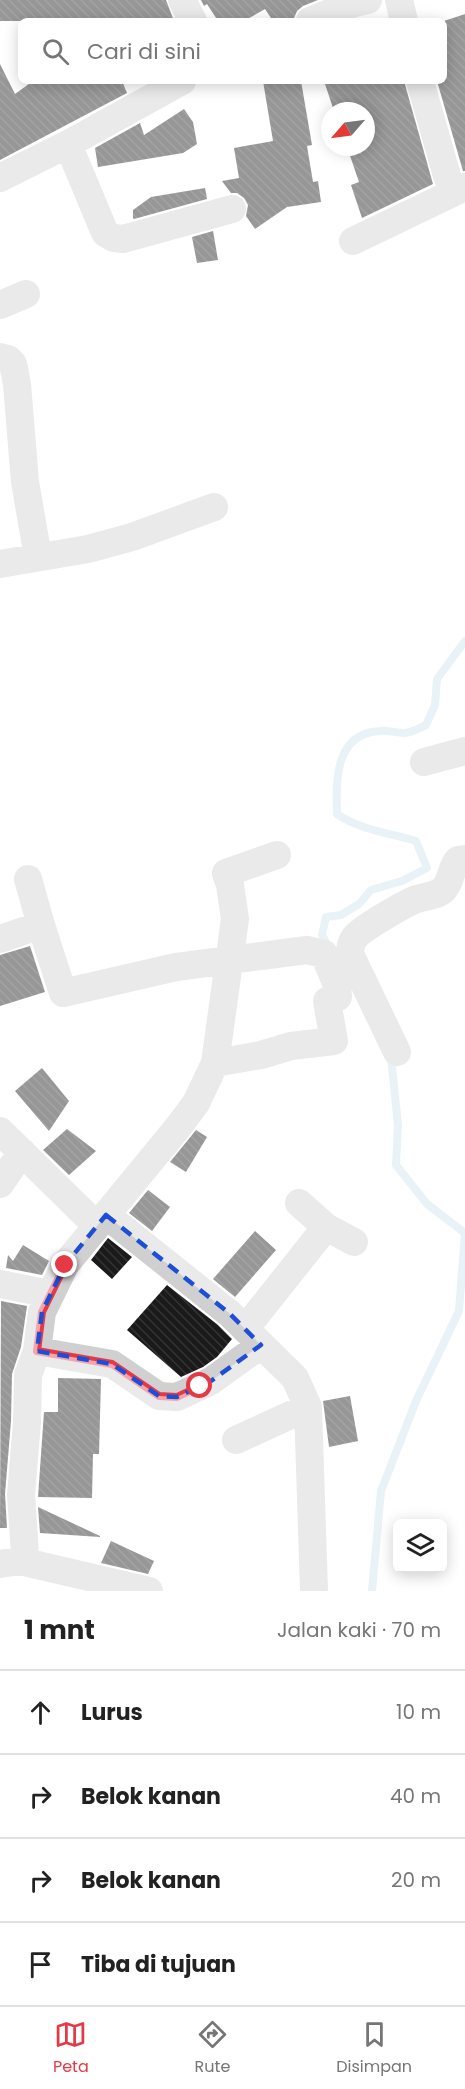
<!DOCTYPE html>
<html lang="id">
<head>
<meta charset="utf-8">
<style>
	body { margin:0; font-family:Poppins,sans-serif; background:#f6f6f6; color:#222 }
	.controls { position:absolute; right:18px; bottom:18px; display:grid; overflow:hidden; border-radius:9px; box-shadow:0 3px 15px #0003 }
	.controls button { width:54px; height:54px; display:grid; place-items:center; padding:0; border:0; border-bottom:2px solid #e0e0e0; background:#fff; color:#222; font:30px sans-serif }
	.compass { position:absolute; left:321px; top:102px; width:54px; height:54px; border-radius:50%; background:#fff; box-shadow:0 3px 15px #0003; rotate:242deg }
	.stop { position:absolute; width:18px; height:18px; margin:-14px; border:4px solid #e63946; border-radius:50%; background:#fff }
	.stop.end { background:#e63946; border-color:#fff; box-shadow:0 2px 6px #0008 }
	.list { margin:0; padding:0; list-style:none }
	h2 { display:flex; justify-content:space-between; align-items:center; height:78px; margin:0; padding:0 24px; font-size:26px }
	h2 small { font-size:20px; font-weight:400; color:#767676 }
	.list li { display:grid; grid-template-columns:39px 1fr auto; gap:18px; align-items:center; box-sizing:border-box; height:84px; padding:0 24px; border-top:2px solid #e0e0e0 }
	.list b { display:block; font-size:22px; white-space:nowrap }
	.list em { font-size:20px; font-style:normal; color:#767676 }
	.icon { flex:none; width:33px; height:33px; fill:none; stroke:currentColor; stroke-width:2; stroke-linecap:round; stroke-linejoin:round }
	.map { position:relative; flex:none; width:465px; height:1591px; overflow:hidden }
	.search { position:absolute; background:#fff; box-shadow:0 3px 15px #0003; left:18px; right:18px; top:18px; height:66px; display:flex; align-items:center; gap:15px; box-sizing:border-box; padding:0 21px; border-radius:9px; color:#767676; font-size:22px }
	.sheet { height:414px; background:#fff }
	nav { display:flex; justify-content:space-around; align-items:center; box-sizing:border-box; height:84px; border-top:2px solid #e0e0e0; background:#fff; font-size:16px; color:#767676 }
	nav a { display:grid; justify-items:center; gap:3px }
	nav .on { color:#e63946 }
	.map>svg:first-child { display:block }
</style>
</head>
<body>
<div class="map">
<svg width="465" height="1591" viewBox="0 0 465 1591">
	<defs>
		<pattern id="building-back-hatch" width="6" height="6" patternUnits="userSpaceOnUse" patternTransform="scale(1.5)"><rect width="6" height="6" fill="#1a1a1a"/><path d="M-1 5l2 2M0 0l6 6M5-1l2 2" fill="none" stroke="#333"/></pattern>
	</defs>
	<rect width="100%" height="100%" fill="#fff"/>
	<g fill="none" stroke-linecap="round" stroke-linejoin="round">
		<!-- stream -->
		<path stroke="#cfe2ee" stroke-width="8" d="M329 948 322 935 326 917 341 915 359 904 371 890 402 881 427 868 416 841C390 833 360 830 337 814 336 780 335 733 380 731 388 730 396 733 404 733 411 733 419 728 426 725L435 705 437 679 465 641
			M372 1591 381 1491 416 1401 459 1311 465 1233 427 1204 396 1165 398 1125 391 1057"/>
	</g>
	<!-- building -->
	<path fill="url(#building-back-hatch)" d="M0 0H166L174 21H0Z
		M201 0H318L303 6 297 11 294 18 289 21H273L265 9 244 21H218L207 4 204 6Z
		M465 14V171H463L437 81H444V21Z
		M0 64 15 94 33 81H122L127 93 0 160Z
		M263 81H301L312 145 307 146 313 182 318 181 321 202 287 207 255 229 246 216 248 205 244 198 237 193H231L222 181 239 178 234 148 273 141Z
		M324 81H404L433 184 362 218 351 185 359 182 347 147H366V111H334Z
		M184 109 193 122 197 144 183 153 98 167 95 148 140 123 144 135Z
		M205 188 207 199 134 219 133 218V210L151 197Z
		M213 231 218 260 197 263 192 237Z
		M30 946 45 992 0 1006V955Z
		M42 1068 69 1101 49 1131 15 1091Z
		M67 1129 96 1151 69 1175 43 1150Z
		M196 1130 207 1137 186 1172 170 1162Z
		M148 1190 170 1207 152 1231 129 1213Z
		M255 1231 276 1250 235 1297 213 1279Z
		M108 1238 132 1257 112 1279 91 1260Z
		M23 1245 49 1261 42 1275 6 1268 8 1255 13 1261Z
		M167 1285 218 1325 232 1339 217 1357 203 1367 181 1377 127 1330Z
		M1 1301 27 1306 21 1347 12 1374 11 1421 5 1494 7 1528H0Z
		M58 1378 101 1379 99 1454H93L92 1498 38 1497 44 1412H58Z
		M350 1396 358 1441 329 1447 323 1401Z
		M38 1507 100 1536V1537L40 1533Z
		M111 1541 154 1561 148 1574 101 1563Z"/>
	<g fill="none" stroke-linecap="round" stroke-linejoin="round">
		<!-- minor -->
		<path stroke="#d0d0d0" stroke-width="28" d="M182 0 193 21
			M399 0 404 21
			M310 21 354 3 368 0
			M420 81 447 176 454 192
			M68 144 105 233 114 238 123 239 232 209
			M0 178 68 144 182 81
			M353 241 465 187
			M0 305 26 294
			M0 357 8 359 13 364 17 384 25 482 38 557
			M0 564 88 549 132 537 214 507
			M424 762 465 751
			M28 879 41 925
			M0 939 41 925 63 993 176 967 307 950 324 954 337 985 338 997 327 1001 334 1041 291 1046 261 1055 215 1063
			M397 1052 350 954C350 946 352 939 358 934 370 924 399 907 414 900 423 896 436 897 444 889 452 880 450 869 458 860L465 859
			M0 1131 97 1226
			M0 1184 22 1152
			M299 1203 326 1227 354 1242
			M106 1215 229 1313 295 1378 308 1407 314 1591
			M0 1284 50 1294
			M245 1329 326 1227
			M37 1351 112 1364 159 1396 177 1397 211 1381 261 1345
			M236 1440 308 1407
			M20 1561 149 1591
			M0 1564 20 1561 25 1554 21 1495 27 1422 28 1375 37 1351 42 1312 65 1265 179 1126 196 1103 215 1063 235 919 230 885 226 873 277 855"/>
	</g>
	<g fill="none" stroke-linecap="round" stroke-linejoin="round">
		<!-- route -->
		<path stroke="#e63946" stroke-width="8" d="M65 1265 42 1312 37 1351 112 1364 159 1396 177 1397 200 1386"/>
	</g>
	<!-- marked area -->
	<path d="M0 0H465V1591H0ZM106 1215 229 1313 261 1345 211 1381 177 1397 159 1396 112 1364 37 1351 42 1312 65 1265Z" fill="#fff" fill-opacity=".55" fill-rule="evenodd"/>
	<path fill="none" stroke="#1d4ed8" stroke-width="4.5" stroke-dasharray="12 8" stroke-linejoin="round" d="M106 1215 229 1313 261 1345 211 1381 177 1397 159 1396 112 1364 37 1351 42 1312 65 1265Z"/>
</svg>
<div class="controls">
<button><svg class="icon" aria-label="layers" viewBox="0 0 24 24"><path d="M12 4l9 5-9 5-9-5zM3 14l9 5 9-5"/></svg></button>
</div>
<svg class="compass" viewBox="-18 -18 36 36"><path d="M0-13l5 13h-10z" fill="#e53935"/><path d="M0 13l5-13h-10z" fill="#767676"/></svg>
<div class="stop" style="left:200px;top:1386px"></div>
<div class="stop end" style="left:65px;top:1265px"></div>
<div class="search"><svg class="icon" aria-label="search" viewBox="0 0 24 24"><circle cx="10" cy="10" r="6"/><path d="M15 15l6 6"/></svg>Cari di sini</div>
</div>
<section class="sheet">
<h2>1 mnt<small>Jalan kaki · 70 m</small></h2>
<ul class="list">
<li><svg class="icon" aria-label="ahead" viewBox="0 0 24 24"><path d="M12 20V5M6 11l6-6 6 6"/></svg><div><b>Lurus</b></div><em>10 m</em></li>
<li><svg class="icon" aria-label="right" viewBox="0 0 24 24"><path d="M7 20v-9h11M14 6l5 5-5 5"/></svg><div><b>Belok kanan</b></div><em>40 m</em></li>
<li><svg class="icon" aria-label="right" viewBox="0 0 24 24"><path d="M7 20v-9h11M14 6l5 5-5 5"/></svg><div><b>Belok kanan</b></div><em>20 m</em></li>
<li><svg class="icon" aria-label="arrive" viewBox="0 0 24 24"><path d="M6 21V4h12l-3 4 3 4H6"/></svg><div><b>Tiba di tujuan</b></div></li>
</ul>
</section>
<nav>
<a class="on"><svg class="icon" aria-label="map" viewBox="0 0 24 24"><path d="M3 6l6-2 6 2 6-2v14l-6 2-6-2-6 2zM9 4v14M15 6v14"/></svg>Peta</a>
<a><svg class="icon" aria-label="directions" viewBox="0 0 24 24"><path d="M12 3l9 9-9 9-9-9zM9 14v-3h6M13 9l2 2-2 2"/></svg>Rute</a>
<a><svg class="icon" aria-label="saved" viewBox="0 0 24 24"><path d="M7 4h10v16l-5-4-5 4z"/></svg>Disimpan</a>
</nav>
</body>
</html>
